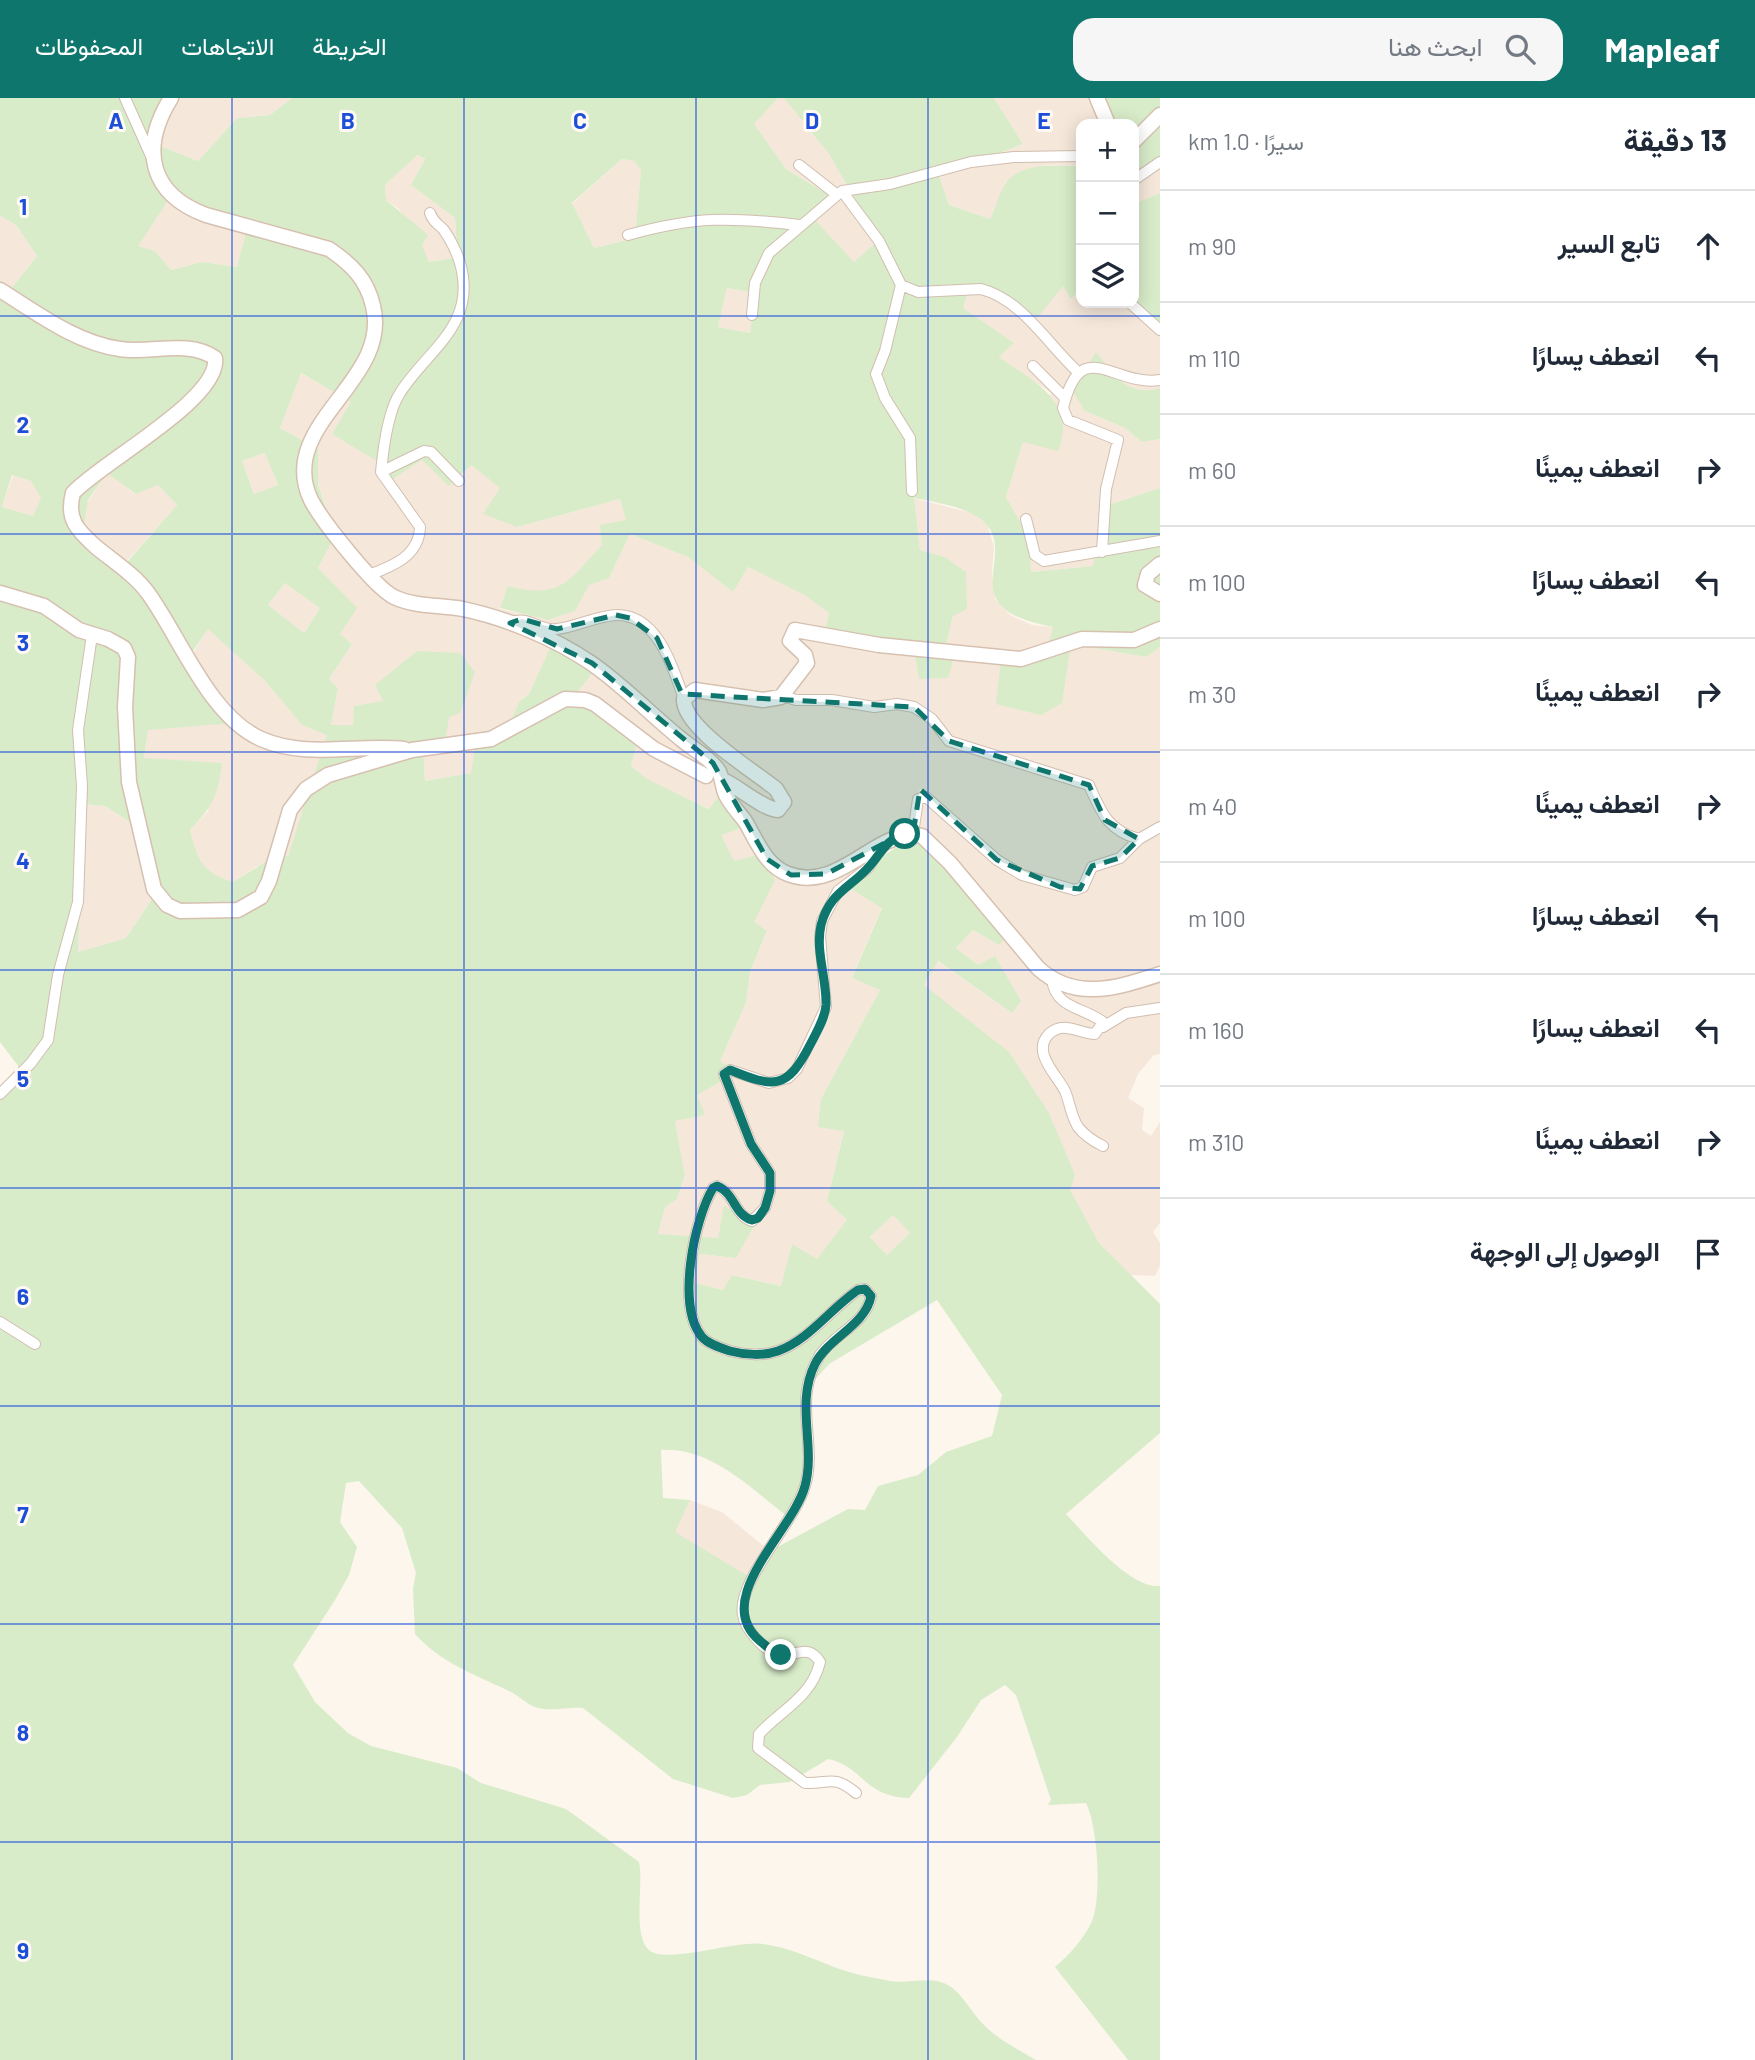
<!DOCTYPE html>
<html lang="ar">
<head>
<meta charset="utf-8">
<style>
	body { margin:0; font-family:Barlow,Vazirmatn,sans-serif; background:#f6f6f7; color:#1f2937; direction:rtl }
	.controls { position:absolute; right:21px; top:21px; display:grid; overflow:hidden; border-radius:14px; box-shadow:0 4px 18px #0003 }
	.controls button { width:63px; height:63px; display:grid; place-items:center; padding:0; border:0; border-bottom:2px solid #e0e1e3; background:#fff; color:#1f2937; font:35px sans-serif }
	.stop { position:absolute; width:21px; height:21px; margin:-16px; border:5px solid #0f766e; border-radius:50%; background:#fff }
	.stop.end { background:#0f766e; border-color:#fff; box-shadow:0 2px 7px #0008 }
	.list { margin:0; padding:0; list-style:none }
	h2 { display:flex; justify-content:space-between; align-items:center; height:91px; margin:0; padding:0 28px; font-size:30px }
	h2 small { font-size:23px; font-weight:400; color:#747a83 }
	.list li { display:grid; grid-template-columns:46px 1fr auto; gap:21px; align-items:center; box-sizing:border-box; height:112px; padding:0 28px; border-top:2px solid #e0e1e3 }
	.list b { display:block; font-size:26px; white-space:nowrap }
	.list em { font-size:23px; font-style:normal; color:#747a83 }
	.icon { flex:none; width:38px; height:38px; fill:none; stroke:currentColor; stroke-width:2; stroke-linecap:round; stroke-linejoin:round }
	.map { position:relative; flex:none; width:1160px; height:1962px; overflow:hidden; direction:ltr }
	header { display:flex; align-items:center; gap:42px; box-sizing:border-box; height:98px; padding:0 35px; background:#0f766e; color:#fff }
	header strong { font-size:33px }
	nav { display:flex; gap:38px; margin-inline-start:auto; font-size:24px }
	.search { width:490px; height:63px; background:#f6f6f7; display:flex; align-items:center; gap:18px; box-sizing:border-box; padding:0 24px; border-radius:21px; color:#747a83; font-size:26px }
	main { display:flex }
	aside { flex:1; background:#fff }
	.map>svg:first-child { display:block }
</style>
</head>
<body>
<header>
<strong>Mapleaf</strong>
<div class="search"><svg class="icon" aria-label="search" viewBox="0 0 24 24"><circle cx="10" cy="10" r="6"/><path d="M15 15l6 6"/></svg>ابحث هنا</div>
<nav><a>الخريطة</a><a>الاتجاهات</a><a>المحفوظات</a></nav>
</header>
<main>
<aside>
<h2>13 دقيقة<small>سيرًا · 1.0 km</small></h2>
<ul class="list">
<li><svg class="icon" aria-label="ahead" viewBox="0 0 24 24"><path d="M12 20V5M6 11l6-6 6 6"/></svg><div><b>تابع السير</b></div><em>90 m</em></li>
<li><svg class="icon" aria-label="left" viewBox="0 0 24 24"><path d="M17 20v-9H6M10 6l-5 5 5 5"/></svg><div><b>انعطف يسارًا</b></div><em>110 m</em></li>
<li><svg class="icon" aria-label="right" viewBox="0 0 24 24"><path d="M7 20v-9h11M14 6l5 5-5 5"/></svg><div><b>انعطف يمينًا</b></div><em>60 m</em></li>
<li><svg class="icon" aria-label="left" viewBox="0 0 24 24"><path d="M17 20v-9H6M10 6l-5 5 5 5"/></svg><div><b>انعطف يسارًا</b></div><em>100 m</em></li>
<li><svg class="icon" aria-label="right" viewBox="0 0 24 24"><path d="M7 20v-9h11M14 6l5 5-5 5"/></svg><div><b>انعطف يمينًا</b></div><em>30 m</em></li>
<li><svg class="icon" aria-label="right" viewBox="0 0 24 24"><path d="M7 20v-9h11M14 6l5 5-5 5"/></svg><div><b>انعطف يمينًا</b></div><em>40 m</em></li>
<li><svg class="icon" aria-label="left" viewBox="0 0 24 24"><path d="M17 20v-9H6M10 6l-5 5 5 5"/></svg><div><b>انعطف يسارًا</b></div><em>100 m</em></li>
<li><svg class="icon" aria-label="left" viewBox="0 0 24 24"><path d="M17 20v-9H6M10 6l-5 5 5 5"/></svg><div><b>انعطف يسارًا</b></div><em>160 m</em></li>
<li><svg class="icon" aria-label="right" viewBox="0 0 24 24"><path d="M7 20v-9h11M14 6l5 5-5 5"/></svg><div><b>انعطف يمينًا</b></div><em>310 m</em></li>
<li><svg class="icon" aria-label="arrive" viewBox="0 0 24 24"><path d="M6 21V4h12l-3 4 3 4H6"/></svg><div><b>الوصول إلى الوجهة</b></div></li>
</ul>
</aside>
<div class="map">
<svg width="1160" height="1962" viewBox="0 0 1160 1962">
	<rect width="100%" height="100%" fill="#fdf6ec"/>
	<!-- residential -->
	<path fill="#f5e8da" d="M176 0H292L270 17 237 20 198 63 155 46Z
		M778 0H784L829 56 880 143 854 164 813 121 832 99 786 71 753 26Z
		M994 0H1097L1104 26H1081V68L1047 67 1025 73 1006 84 990 121 949 107 939 78 1023 46Z
		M416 57 425 61 411 87 455 120 457 150 454 160 429 164 399 111 386 102 385 87Z
		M622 61 634 63 641 72 635 140 594 150 572 106Z
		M1160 70V95L1134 106V88Z
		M169 100 197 122 246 134 237 169 202 164 171 172 155 153 137 148Z
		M0 118 16 127 37 158 8 195 0 191Z
		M970 185 1063 188 1071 201 1081 191V205H1133L1160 226V290L1144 293 1127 290 1085 313 1125 330 1142 344 1160 341V390L1105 408 1093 468 1031 474 1030 441 1006 399 1023 344 1051 295 999 259 1013 245 962 210Z
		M727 190 755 195 750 235 718 229Z
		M300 275 352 304 422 362 471 367 501 390 517 429 620 401 627 422 565 487 539 495 508 488 500 511 548 522 575 513 589 486 609 480 630 436 688 459 733 493 748 469 806 497 829 515 824 538 944 557 953 518 945 459 920 452 913 400 972 415 987 426 994 449 992 475 995 501 1010 517 1032 527 1053 529 1045 557 1071 546 1146 559 1160 549V956L1154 957 1138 976 1128 1000 1144 1010 1142 1032 1151 1038 1160 1024V1125L1153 1134 1160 1145V1168L1155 1178 1130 1177 1099 1145 964 920 924 887 937 863 1012 915 978 867 956 850 973 832 999 847 891 749 885 758 860 778 882 809 852 879 880 892 821 1001 844 1032 827 1103 847 1122 817 1162 792 1146 782 1188 732 1177 724 1192 694 1185 700 1156 736 1160 724 1108 718 1141 658 1136 665 1109 677 1101 685 1079 675 1023 704 1017 697 997 720 963 746 905 750 874 767 834 754 824 734 764 720 737 750 728 724 692 710 711 646 681 631 668 637 646 576 596 593 574 551 551 529 596 519 604 506 633 472 675 425 683 423 643 383 603 354 627H331L338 590 329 581 352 546 340 536 318 470 335 437 318 385V351L280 330Z
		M266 355 278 388 254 396 242 363Z
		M107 374 135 396 158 387 177 407 120 471 84 426 85 408Z
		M13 377 31 383 42 400 33 418 2 409Z
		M285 485 320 510 303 536 268 507Z
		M208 530 265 583 302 627 328 637 288 758 256 769 233 784 214 778 198 762 190 732 209 712 144 660 148 632Z
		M84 706 105 708 136 728 153 752 156 795 126 840 78 854Z
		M893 1117 910 1135 887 1157 870 1139Z
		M690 1402 722 1414 770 1453 753 1482 674 1434Z"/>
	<!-- green -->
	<path fill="#d8ecc9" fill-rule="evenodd" d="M0 0H176L155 46 198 63 237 20 270 17 292 0H778L754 26 786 71 832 99 814 121 854 164 879 142 829 56 784 0H994L1023 46 939 78 949 107 990 121C996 110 999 94 1006 85 1023 63 1058 68 1081 68V191L1071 201 1063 188 1038 219 970 186 963 210 1014 245 999 259C1033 283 1078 304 1058 353L1023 344 1006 399 1030 441 1031 474 1093 468 1105 408 1160 390V549L1146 559 1071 546 1062 605 1041 617 996 606 1001 562 1045 557 1053 529C948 510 1020 459 984 424 968 409 935 404 914 400L920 452 945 459 966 474 967 511 953 518 944 556 954 559 948 580 919 581 914 551 824 538 829 515 805 497 748 469 733 494 688 459 630 436 609 480 589 487 575 513 548 522 500 510 508 488C561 502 568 483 602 447L600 427 626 422 620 401 517 429 483 416 500 390 471 367 449 388 422 362 383 387 387 369 332 336 351 304 301 275 280 330 318 351V386L335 437 318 470 357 510 340 536 352 546 329 581 338 590 331 627H353L354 608 383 603 375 587 417 553 460 555 475 574 460 615 449 619 446 639 423 643 425 683 471 675 475 651 506 633 519 604 529 596 550 550 594 573 576 596 637 646 631 668 647 681 709 711 724 692 751 727 721 737 734 763 761 756 775 782 754 824 767 833 750 874 746 905 720 963 737 974 697 997 705 1017 675 1023 685 1078 677 1101 665 1109 658 1136 718 1140 724 1107 754 1128 736 1160 700 1156 695 1185 723 1192 732 1177 781 1188 792 1146 817 1161 847 1122 827 1103 844 1033 818 1029 821 1001 880 892 852 880 882 810 848 789C870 769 889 750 916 739L1010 836 999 847 973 832 956 850 978 867 995 858 1021 903 1012 915 938 863 924 887 1009 954 1049 1015 1075 1077 1070 1092 1099 1145 1160 1206V1335L1066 1416C1085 1436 1130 1491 1160 1488V1962H1128L1055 1869C1069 1857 1084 1841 1092 1823 1102 1798 1098 1729 1086 1705L1048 1707 1051 1702 1016 1597 1005 1587 981 1602 957 1639 909 1700C864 1699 863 1668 828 1661L790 1684 760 1687 747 1697 733 1700 673 1681 583 1610C568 1609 549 1614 535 1609 525 1605 517 1596 507 1592 473 1576 440 1564 415 1536L413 1490 416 1475 402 1430 359 1383 346 1385 340 1424 357 1449 349 1477 335 1502 293 1567 315 1604 348 1635 371 1648 457 1670 481 1685 566 1711 639 1764C644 1786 632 1837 649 1852 665 1867 736 1842 763 1846 794 1850 820 1865 849 1874 862 1878 877 1880 890 1883 909 1886 931 1877 948 1887 962 1895 971 1914 983 1926 996 1940 1019 1952 1036 1962H0V989L19 969 0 944V191L8 195 37 158 16 127 0 118ZM417 57 425 61 411 87 455 120 457 150 454 160 429 164 422 147 428 137 386 102 385 87ZM622 61 634 63 641 72 635 140 594 150 572 105ZM169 101 197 122 246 134 237 169 202 164 171 172 155 153 138 148ZM727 190 755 195 750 235 718 229ZM265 355 278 387 254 396 242 363ZM107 375 136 396 158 387 177 407 121 471 84 426 88 402ZM12 377 31 383 41 400 33 418 2 409ZM285 485 320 510 304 535 268 507ZM208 531 265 583 302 627 327 637 288 758H275L233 784C201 774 198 762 190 732 213 708 218 698 222 665L144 660 148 632 235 625 226 603 187 562ZM84 706 105 708 136 728 153 752 156 795 126 840 78 854ZM893 1117 910 1135 887 1157 870 1139ZM937 1202 1002 1297 992 1338 946 1354 918 1377 878 1388 865 1412 848 1411 770 1453 753 1481 675 1434 690 1402 663 1400 661 1352C713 1349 753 1393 792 1422L808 1369 812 1285 829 1266Z
		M1097 0H1160V70L1134 88V26H1104Z
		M1160 95V226L1134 205V106Z
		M1096 254C1116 278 1125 299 1160 290V341L1142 344 1125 330 1085 313 1072 292Z"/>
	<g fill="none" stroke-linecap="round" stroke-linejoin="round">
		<defs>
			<path id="street" d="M125 0 151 58
				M799 67 836 96
				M1134 82 1160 64
				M842 93 879 143 901 187 918 194 981 191C1023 202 1048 247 1079 275
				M628 137C696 118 729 119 799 127
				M901 187 885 253 876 276 885 300 910 340 912 393
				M1130 205 1160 232
				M752 217 755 185 769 155 842 93 890 86 971 64 1014 59 1081 58
				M1033 268 1065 300
				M381 374C383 353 388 313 400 295 427 252 478 227 460 165 457 155 450 140 443 131 437 125 433 124 430 115
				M1026 421 1035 457 1044 463 1160 443
				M1102 454 1106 391 1118 342 1068 322 1063 310C1081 235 1113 289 1160 282
				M369 477C393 468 419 458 420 429L381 374 424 353 431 354 459 383
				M510 525C527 516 540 534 557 531 576 529 596 518 616 517 658 516 673 570 684 601
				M783 598 796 602H832L874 609 897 606 914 609 932 621 949 643 1089 687C1101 714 1108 733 1139 741L1160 729
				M913 736 918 701 926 699 997 762 1022 777 1075 792 1083 789 1092 769 1120 760 1139 741
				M1052 881C1055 911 1084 909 1103 924L1095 936C1079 936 1064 922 1049 936 1031 954 1057 977 1065 993 1070 1005 1071 1018 1078 1029 1085 1038 1093 1043 1103 1048
				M1103 929 1126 915 1160 910
				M0 996 31 965 48 942 58 877 78 804 82 688 78 632 92 537
				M0 1224 35 1246
				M856 1695C833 1676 830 1686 805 1685L758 1650 759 1636C781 1612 812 1599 820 1564 809 1546 798 1557 782 1557 767 1557 745 1531 743 1517 736 1484 795 1424 805 1388 818 1344 791 1302 820 1257 834 1236 867 1225 871 1198L865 1191 858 1192C831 1211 809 1242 778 1253 764 1258 745 1257 730 1253 721 1250 708 1246 702 1239 676 1208 694 1122 713 1090L717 1088C735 1095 734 1117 752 1123L765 1110 770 1093V1075L751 1046 724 976 730 972 769 985 788 980 797 971 826 909 820 839 822 823 838 793 868 770 883 747"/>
			<path id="secondary" d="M171 0C140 50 149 96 206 117L329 151C351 166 367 181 373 208 392 284 275 326 311 402 322 423 374 489 394 499 415 509 441 507 463 511 506 520 554 540 591 565 623 587 651 617 681 641 693 651 709 659 718 672 723 680 722 689 726 697 731 707 739 715 745 723 757 743 765 767 788 776 840 796 877 728 922 738L950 765 1038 870C1075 904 1117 890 1160 876
				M1097 0 1108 26
				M1134 43 1160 17
				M0 192C37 215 76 245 120 251 151 256 188 241 215 260 221 301 100 365 73 395 66 421 77 432 96 449 113 463 135 477 148 495 180 539 209 618 261 641 307 661 356 646 404 651
				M1160 466 1148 476 1145 487 1160 496
				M0 495 44 508 79 532 108 541 124 550 128 559 125 609 129 684 154 791 167 807 180 813 238 812 261 799 269 783 290 712 306 691 328 677 412 652 491 641 565 601 585 602 595 606 654 651 706 678
				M723 682C739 689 763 711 778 712L784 704 776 691C754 673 682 629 684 601L695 592 763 602 781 599 807 565 805 557 790 543 795 532 879 547 1021 561 1082 541 1134 542 1160 531"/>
		</defs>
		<!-- street casing -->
		<use href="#street" stroke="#d1beb0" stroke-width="12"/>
		<!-- secondary casing -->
		<use href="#secondary" stroke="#d6c0b0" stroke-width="17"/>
		<!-- street -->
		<use href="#street" stroke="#fff" stroke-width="10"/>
		<!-- secondary -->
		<use href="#secondary" stroke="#fff" stroke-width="14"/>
	</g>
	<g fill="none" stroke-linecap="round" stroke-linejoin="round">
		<!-- route -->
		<path stroke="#0f766e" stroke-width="9" d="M781 1557C772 1554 766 1548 759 1542 711 1500 793 1433 805 1388 816 1348 795 1306 815 1266 828 1240 866 1227 871 1198L865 1191 858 1192C831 1210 809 1242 778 1253 764 1258 745 1257 730 1253 721 1250 708 1246 702 1239 676 1208 694 1122 713 1090L717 1088C735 1095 734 1117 752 1122L758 1120 765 1110 770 1093V1075L751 1046 724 976 730 972C774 990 787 992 810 947 816 935 825 921 826 907 827 881 815 853 821 827 829 796 848 791 867 771 881 757 884 742 905 736"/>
	</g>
	<!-- marked area -->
	<path fill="#0f766e" fill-opacity="0.2" stroke="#0f766e" stroke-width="5" stroke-dasharray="14 9" stroke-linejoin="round" d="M616 517 630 520 657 540 682 596 914 609 949 643 1089 687 1105 722 1139 741 1120 760 1092 768 1080 791 1060 789 997 762 920 691 913 736 898 738 826 776 791 777 767 761 713 665 592 565 510 525 522 521 557 531Z"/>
	<!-- grid -->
	<path fill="none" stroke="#1d4ed8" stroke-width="2" stroke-opacity="0.55" d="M232 0V1962M464 0V1962M696 0V1962M928 0V1962M0 218H1160M0 436H1160M0 654H1160M0 872H1160M0 1090H1160M0 1308H1160M0 1526H1160M0 1744H1160"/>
	<g font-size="23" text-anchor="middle" font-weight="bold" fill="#1d4ed8" stroke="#fffaf3" stroke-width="6" stroke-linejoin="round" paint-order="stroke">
		<text x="116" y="31">A</text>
		<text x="348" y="31">B</text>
		<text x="580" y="31">C</text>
		<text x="812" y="31">D</text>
		<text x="1044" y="31">E</text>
		<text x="23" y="117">1</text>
		<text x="23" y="335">2</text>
		<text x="23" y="553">3</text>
		<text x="23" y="771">4</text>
		<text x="23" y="989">5</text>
		<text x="23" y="1207">6</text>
		<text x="23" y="1425">7</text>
		<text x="23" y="1643">8</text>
		<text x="23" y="1861">9</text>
	</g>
</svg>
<div class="controls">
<button>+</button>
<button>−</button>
<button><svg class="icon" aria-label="layers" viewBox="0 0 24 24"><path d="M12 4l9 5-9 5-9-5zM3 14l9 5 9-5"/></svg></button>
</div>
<div class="stop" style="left:905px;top:736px"></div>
<div class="stop end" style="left:781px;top:1557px"></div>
</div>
</main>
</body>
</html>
